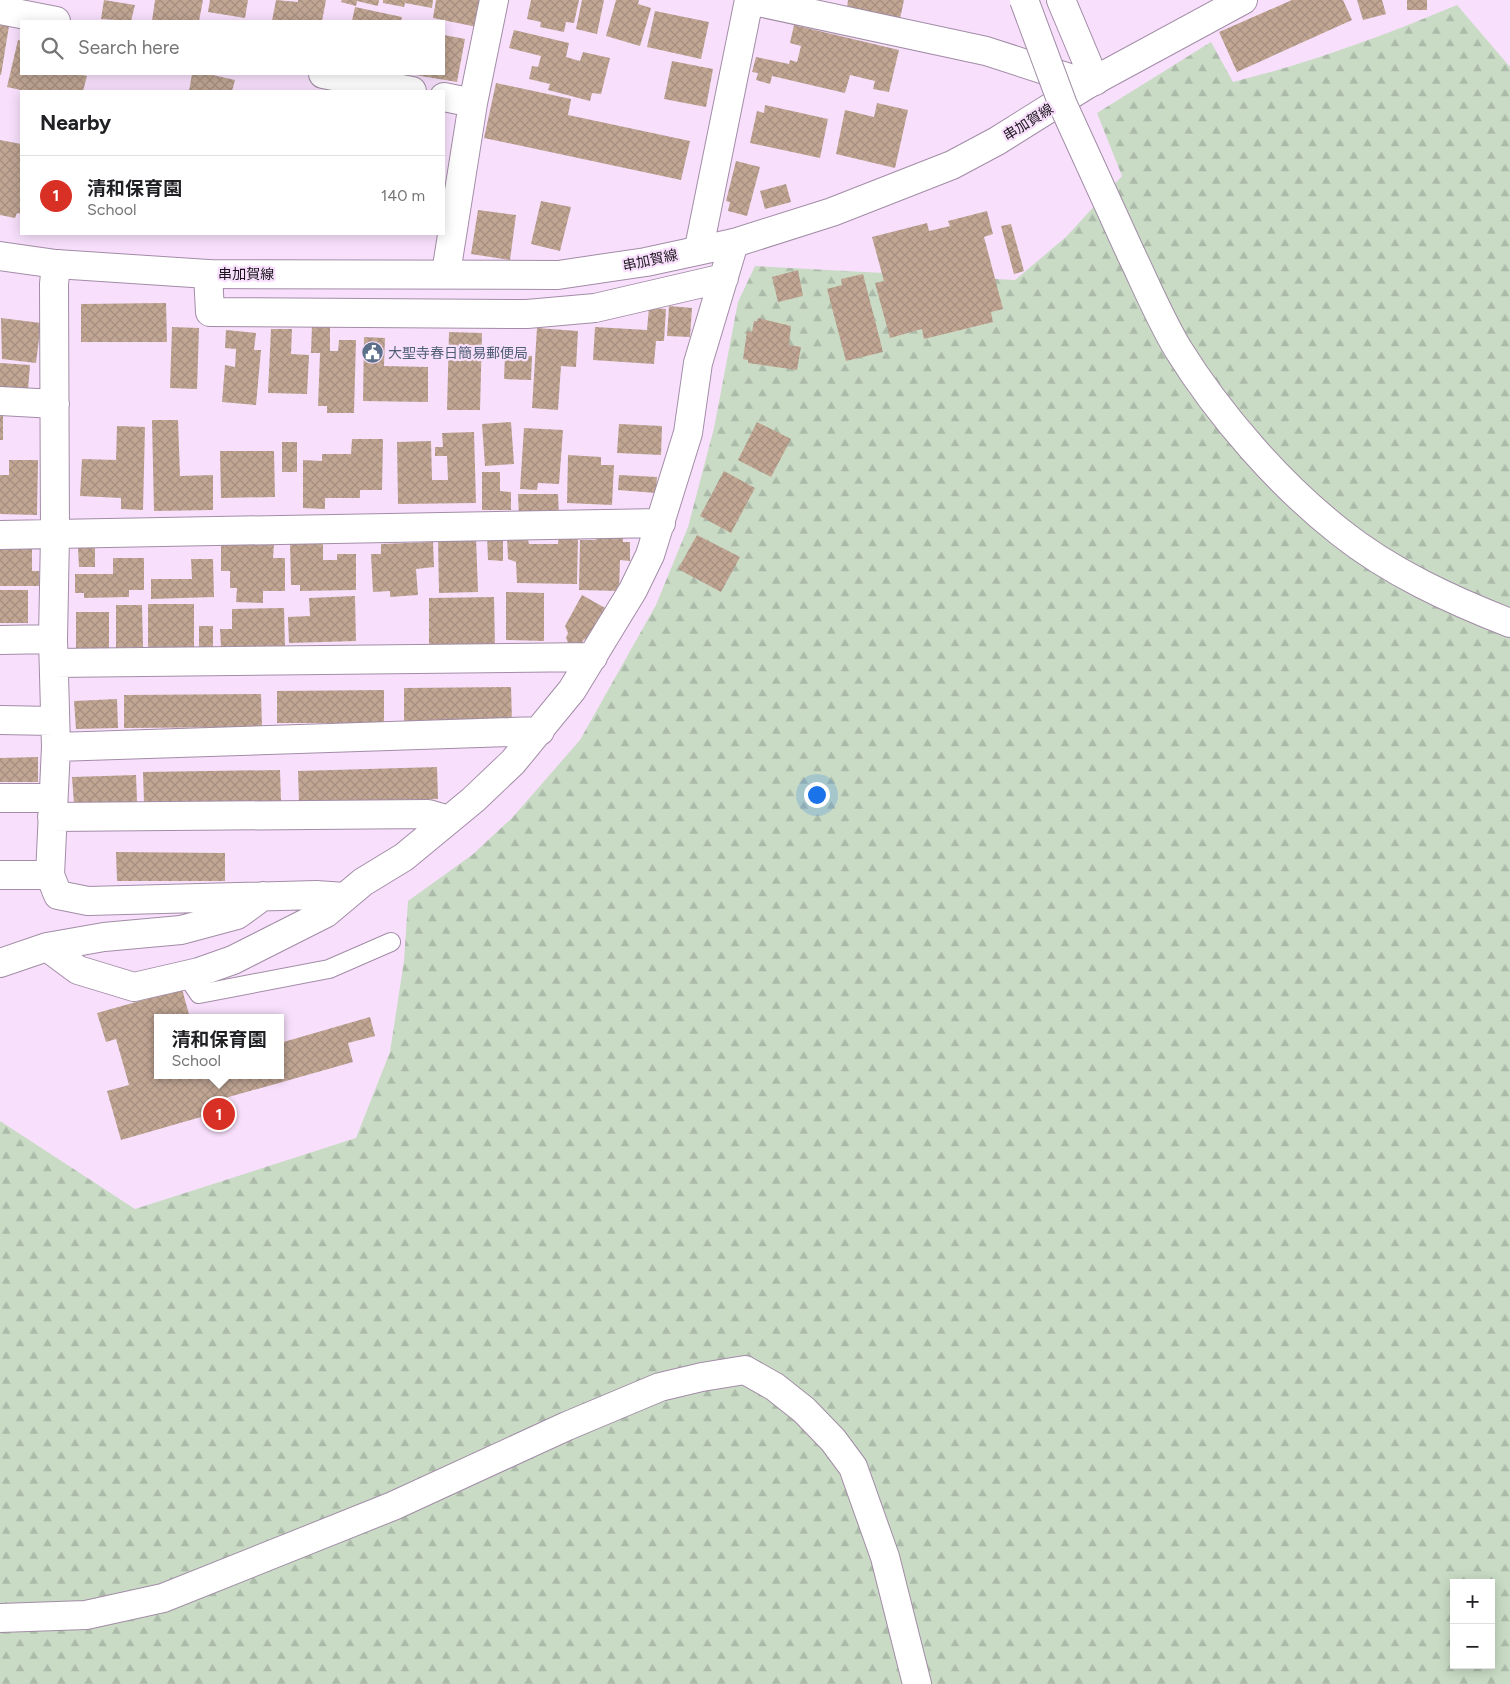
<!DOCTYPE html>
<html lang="en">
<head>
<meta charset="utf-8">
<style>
	body { margin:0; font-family:Figtree,"Noto Sans JP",sans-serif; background:#f2f2f2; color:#202124 }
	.controls { position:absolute; right:15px; bottom:15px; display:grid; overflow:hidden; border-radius:0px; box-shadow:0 2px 12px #0003 }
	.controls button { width:45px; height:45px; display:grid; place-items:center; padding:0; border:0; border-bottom:1px solid #e0e0e0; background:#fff; color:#202124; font:25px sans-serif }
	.you { position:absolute; left:816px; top:794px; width:18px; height:18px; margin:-12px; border:4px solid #fff; border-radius:50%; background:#1a73e8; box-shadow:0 0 0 8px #1a73e833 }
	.badge { display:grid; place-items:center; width:32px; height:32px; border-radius:50%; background:#d93025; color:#fff; font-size:16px; font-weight:700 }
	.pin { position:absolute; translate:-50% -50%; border:2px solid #fff; box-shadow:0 1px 5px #0006 }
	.popup { position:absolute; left:154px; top:1014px; width:130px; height:65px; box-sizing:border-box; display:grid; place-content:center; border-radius:0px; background:#fff; filter:drop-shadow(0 1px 4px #0005); font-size:16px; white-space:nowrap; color:#757577 }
	.popup b { font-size:19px; color:#202124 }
	.popup::after { content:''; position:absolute; left:50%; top:100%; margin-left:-10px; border:10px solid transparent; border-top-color:#fff }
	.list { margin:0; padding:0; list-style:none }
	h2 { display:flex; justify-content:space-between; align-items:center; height:65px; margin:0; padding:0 20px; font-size:21px }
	h2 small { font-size:16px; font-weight:400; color:#757577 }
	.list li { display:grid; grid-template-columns:32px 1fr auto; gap:15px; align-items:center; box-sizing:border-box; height:80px; padding:0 20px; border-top:1px solid #e0e0e0 }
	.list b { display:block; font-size:19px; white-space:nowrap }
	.list p { margin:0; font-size:16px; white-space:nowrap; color:#757577 }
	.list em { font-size:16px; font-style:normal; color:#757577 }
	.icon { flex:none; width:28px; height:28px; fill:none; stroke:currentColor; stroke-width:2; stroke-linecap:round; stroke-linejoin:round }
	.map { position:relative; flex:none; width:1510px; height:1684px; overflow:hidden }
	.search { position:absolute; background:#fff; box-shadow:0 2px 12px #0003; left:20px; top:20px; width:425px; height:55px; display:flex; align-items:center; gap:12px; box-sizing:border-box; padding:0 18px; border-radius:0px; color:#757577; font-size:19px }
	.panel { position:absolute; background:#fff; box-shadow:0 2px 12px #0003; left:20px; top:90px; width:425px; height:145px; border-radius:0px }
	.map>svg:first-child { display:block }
</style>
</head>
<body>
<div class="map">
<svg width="1510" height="1684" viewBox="0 0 1510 1684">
	<defs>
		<pattern id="forest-firs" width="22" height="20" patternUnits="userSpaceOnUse" patternTransform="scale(1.25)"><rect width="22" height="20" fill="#c9dbc5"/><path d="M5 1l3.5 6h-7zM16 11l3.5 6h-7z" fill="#acbba9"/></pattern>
		<pattern id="building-cross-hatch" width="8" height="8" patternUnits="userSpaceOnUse" patternTransform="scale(1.25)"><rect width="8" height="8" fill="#c1a694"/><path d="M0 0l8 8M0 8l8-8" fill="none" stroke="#a58e7f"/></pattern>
	</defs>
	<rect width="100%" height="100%" fill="#f8e0fc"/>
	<!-- forest -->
	<path fill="url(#forest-firs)" fill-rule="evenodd" d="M1457 5 1510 67V1684H0V1121L135 1209 356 1138 390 1052 404 961 408 901 472 855 512 818 580 740 656 605 688 527 714 428 738 302 755 266 1015 280 1066 237 1122 176 1097 113 1211 42 1233 82C1310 63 1383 36 1457 5ZM1454 1583H1491V1665H1454Z"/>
	<!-- building -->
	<path fill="url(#building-cross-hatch)" d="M104 0 135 5 131 21 101 19Z
		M155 0H203L199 21H152Z
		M210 0H248L245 18 208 12Z
		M276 0 298 2V0H326L322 21H272Z
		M342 0H379L378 6 357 1 356 6 341 2Z
		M383 0H433L432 8 405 3 404 7 383 3Z
		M436 0H482L477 27 433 18Z
		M531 0H579L574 23 566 22 564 32 540 27 541 22 527 19Z
		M582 0H604L597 34 576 29Z
		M616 0H639L638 4 651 8 640 46 606 36Z
		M848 0H904L900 19 847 8Z
		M1292 0H1343L1352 20 1237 72 1219 32Z
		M1357 0H1382L1386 14 1363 20Z
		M1407 0H1427V10H1407Z
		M355 7 402 17 401 21H352Z
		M655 11 709 22 701 59 647 47Z
		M0 25 9 26 1 75H0Z
		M794 25 899 50 889 92 873 89 875 81 850 75 845 93 772 76 770 84 756 80 758 73 752 72 756 57 789 64 790 60 797 62 801 46 790 43Z
		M514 30 569 43 566 57 580 61 583 52 610 58 601 94 592 93 590 101 548 90 550 84 529 79 532 66 538 67 541 56 509 48Z
		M444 35 465 39 457 82 415 75 444 74Z
		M18 40 21 41V74H77L87 76 83 91H25L7 87Z
		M672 61 713 69 706 107 664 99Z
		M192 74H208L235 80 232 91H189Z
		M496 83 571 99 568 115 690 141 681 180 484 138Z
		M877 103 908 110 895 168 836 154 845 110 874 117Z
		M765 105 828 119 820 158 750 143 757 111 764 113Z
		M0 140 21 144V214L17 213 15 218 0 215Z
		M736 161 760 167 747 216 728 211 730 202 726 201Z
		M786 184 791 202 765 209 760 191Z
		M541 201 571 207 560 251 531 244Z
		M478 210 516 215 510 260 471 254Z
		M987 211 993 234 984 237 1003 309 991 312 993 322 924 339 922 329 890 338 875 283 884 281 872 237 927 223 929 231 950 226 948 221Z
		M1011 224 1024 271 1014 274 1001 226Z
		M798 270 803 296 778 302 772 277Z
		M863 274 883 352 846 361 827 289 842 285 841 279Z
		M166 303 167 342H81V304Z
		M669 306 692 308 690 337 667 336Z
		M649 308 666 309 664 341H656L654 364 593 360 595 327 647 330Z
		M1 318 41 323 36 363 2 359Z
		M758 318 791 326 789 345 801 347 797 370 748 363V360L743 359 747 331 752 332 754 321H757Z
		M312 325 330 326V351H338L339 340H356L354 413H327V406H318L320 353H311Z
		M172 327 199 328 197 389 170 388Z
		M537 328 578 331 576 367 561 366 558 410 532 408Z
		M271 329H292L291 354 309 355 307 394 268 393Z
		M226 330 256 333 254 350H261L256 405 222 402 225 365 235 367 236 349 225 348Z
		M449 332 482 333 480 410H447Z
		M364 337 385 338 384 366 428 367V402L363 401Z
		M505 355 532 356 531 380 504 379Z
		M0 363 30 365 28 390 0 389Z
		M0 414H3V440H0Z
		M152 420H178L180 476 213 475V510L154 511Z
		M511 422 514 464 485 466 482 424Z
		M757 422 791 439 771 477 738 460Z
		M619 424 662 426 661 455 617 453Z
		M117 426 145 427 143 510 121 509V498L80 496 82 459 116 460Z
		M524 428 563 430 559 484 538 483 537 490 520 489Z
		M474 432 476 503 398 504 397 442 431 441 432 480H448L447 456H435V447H443L442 433Z
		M352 439H383L382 490H360V498H325V509L303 508V460L322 461V454H351Z
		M282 442H297V472H282Z
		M220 451H274L275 497 221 498Z
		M568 455 601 457V465H614L612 505 567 503Z
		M9 460H38L37 515 0 514V475H9Z
		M724 471 755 488 731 533 700 516Z
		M482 472H500V491L511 492V510H482Z
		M619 475 657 477 656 493 618 490Z
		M518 494H558L559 516 519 517Z
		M597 534 623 535V542H630V561L620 560 619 591 579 590 580 540H596Z
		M578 535 577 584 517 583 516 562 508 559 507 536H527L529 544H558L559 536Z
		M697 535 740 557 721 592 678 569Z
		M487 536H503V561L488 560Z
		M476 537 478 592 439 593 438 538Z
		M290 542H323V560H337V554H356V590L300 591V585H291Z
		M433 542 434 567 416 569 418 595 390 597V591L373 592 371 554H381V544Z
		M221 543 274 544 273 558H285V591H263V603L236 602 237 588H230V571H221Z
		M0 547H32V571H39L40 586H0Z
		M95 547V567H79L78 548Z
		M113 558H144V590H129V597L84 598V593H75V574H113Z
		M191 559H213L214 597 151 599V579H192Z
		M0 590H28V623H0Z
		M506 592 544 593V641L506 640Z
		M582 595 607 609 590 642 584 639 582 643 569 645 566 638 568 633 565 626Z
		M355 596 356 641 289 643 288 617 310 616 309 598Z
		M494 597 495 647 429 648V598Z
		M148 604H194V650L148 651Z
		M116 605H142L143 647 116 648Z
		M284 608 285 646 221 647 220 629H232V609Z
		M76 612H109V653H76Z
		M199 626H213V649H199Z
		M511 687 512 722 404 723V688Z
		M384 690V723H277V691Z
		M261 694 262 727 124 728V695Z
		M117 699 118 728 76 729 74 701Z
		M38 757V782H0V758Z
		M437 767 438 799 299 802 298 771Z
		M280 770 281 801 144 803 143 772Z
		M136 775 137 802 74 804 72 777Z
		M116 852 225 853V881H117Z
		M182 989 190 1018H158V1075H280V1043L370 1017 375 1036 348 1043 353 1062 204 1104 208 1115 121 1140 107 1091 129 1085 116 1039 106 1042 97 1013Z"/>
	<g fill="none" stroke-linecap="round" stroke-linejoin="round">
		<defs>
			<path id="service" d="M186 975 199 994 329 969 391 942"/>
			<path id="minor" d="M749 0 986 51 1088 84
				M1061 0 1095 81
				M0 10 56 21
				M323 74 412 91
				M444 97 473 103
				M699 248 749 0
				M56 264 54 284 55 535 53 639 56 747 50 875 58 895 88 901 316 895 345 897
				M446 273 473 103 494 0
				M208 274 210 312 527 314 595 308 724 278
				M0 401 55 404
				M0 535 661 523
				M0 640 53 639
				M54 663 593 657
				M0 720 53 721
				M56 747 540 731
				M0 798H53
				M52 817 428 814 449 820
				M0 875H50
				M47 947 104 937 181 930 237 915 263 896
				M0 963 47 947 78 970 134 987 199 972 233 960 326 913 363 882 404 857 473 800 513 762 572 690 633 590 650 555 688 433 698 363 734 243
				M0 1618 86 1615 163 1598 393 1506 567 1426 660 1387 702 1377 745 1370 775 1387 804 1410 833 1440 853 1467 885 1557 917 1684"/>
			<path id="tertiary" d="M1131 254C1146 285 1160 319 1178 349 1219 415 1279 484 1340 532 1390 572 1451 600 1510 623"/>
			<path id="secondary" d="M0 256 56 264 208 274 558 275 646 262 734 243 832 212 952 165 997 141 1088 84 1243 0"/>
		</defs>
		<!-- service casing -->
		<use href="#service" stroke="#a28ca6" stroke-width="20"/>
		<!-- minor casing -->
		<use href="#minor" stroke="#a28ca6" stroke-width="30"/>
		<!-- tertiary casing -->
		<use href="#tertiary" stroke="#a28ca6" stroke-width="30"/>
		<!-- secondary casing -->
		<use href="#secondary" stroke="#a28ca6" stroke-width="30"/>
		<!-- service -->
		<use href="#service" stroke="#fff" stroke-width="18"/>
		<!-- minor -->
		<use href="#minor" stroke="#fff" stroke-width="28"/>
		<!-- tertiary -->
		<use href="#tertiary" stroke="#fff" stroke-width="28"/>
		<!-- secondary -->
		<use href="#secondary" stroke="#fff" stroke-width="28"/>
		<defs>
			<path id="tertiary-bridge" d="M1024 0 1063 105 1131 254"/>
		</defs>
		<!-- tertiary-bridge casing -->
		<use href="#tertiary-bridge" stroke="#a28ca6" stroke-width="30" stroke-linecap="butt"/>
		<!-- tertiary-bridge -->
		<use href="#tertiary-bridge" stroke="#fff" stroke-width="28"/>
	</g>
	<!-- icons -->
	<defs>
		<symbol id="civic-disc" viewBox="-11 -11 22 22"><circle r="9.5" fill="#5c6f8a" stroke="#f8e0fc"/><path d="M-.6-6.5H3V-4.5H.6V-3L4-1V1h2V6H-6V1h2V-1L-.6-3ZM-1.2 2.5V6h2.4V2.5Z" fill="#fff"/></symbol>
	</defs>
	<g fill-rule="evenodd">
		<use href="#civic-disc" x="360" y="340" width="25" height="25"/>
	</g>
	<g text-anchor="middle" stroke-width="4.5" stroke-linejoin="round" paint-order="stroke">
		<!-- street labels -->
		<g font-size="14" fill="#1d151e" stroke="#f8e0fc">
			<text transform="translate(1028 122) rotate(-32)" y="5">串加賀線</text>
			<text transform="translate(650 260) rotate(-12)" y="5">串加賀線</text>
			<text x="246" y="279">串加賀線</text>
		</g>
		<!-- service labels -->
		<g font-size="14" fill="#4e5e75" stroke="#f8e0fc" text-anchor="start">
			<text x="388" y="358">大聖寺春日簡易郵便局</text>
		</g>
	</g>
</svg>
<div class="controls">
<button>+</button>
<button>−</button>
</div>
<div class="you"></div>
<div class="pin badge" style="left:219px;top:1114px">1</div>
<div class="popup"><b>清和保育園</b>School</div>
<div class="search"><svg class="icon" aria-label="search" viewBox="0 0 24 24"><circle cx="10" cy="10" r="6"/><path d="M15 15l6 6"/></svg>Search here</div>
<section class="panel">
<h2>Nearby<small></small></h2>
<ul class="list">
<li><span class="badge">1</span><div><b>清和保育園</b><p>School</p></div><em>140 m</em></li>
</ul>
</section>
</div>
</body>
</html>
